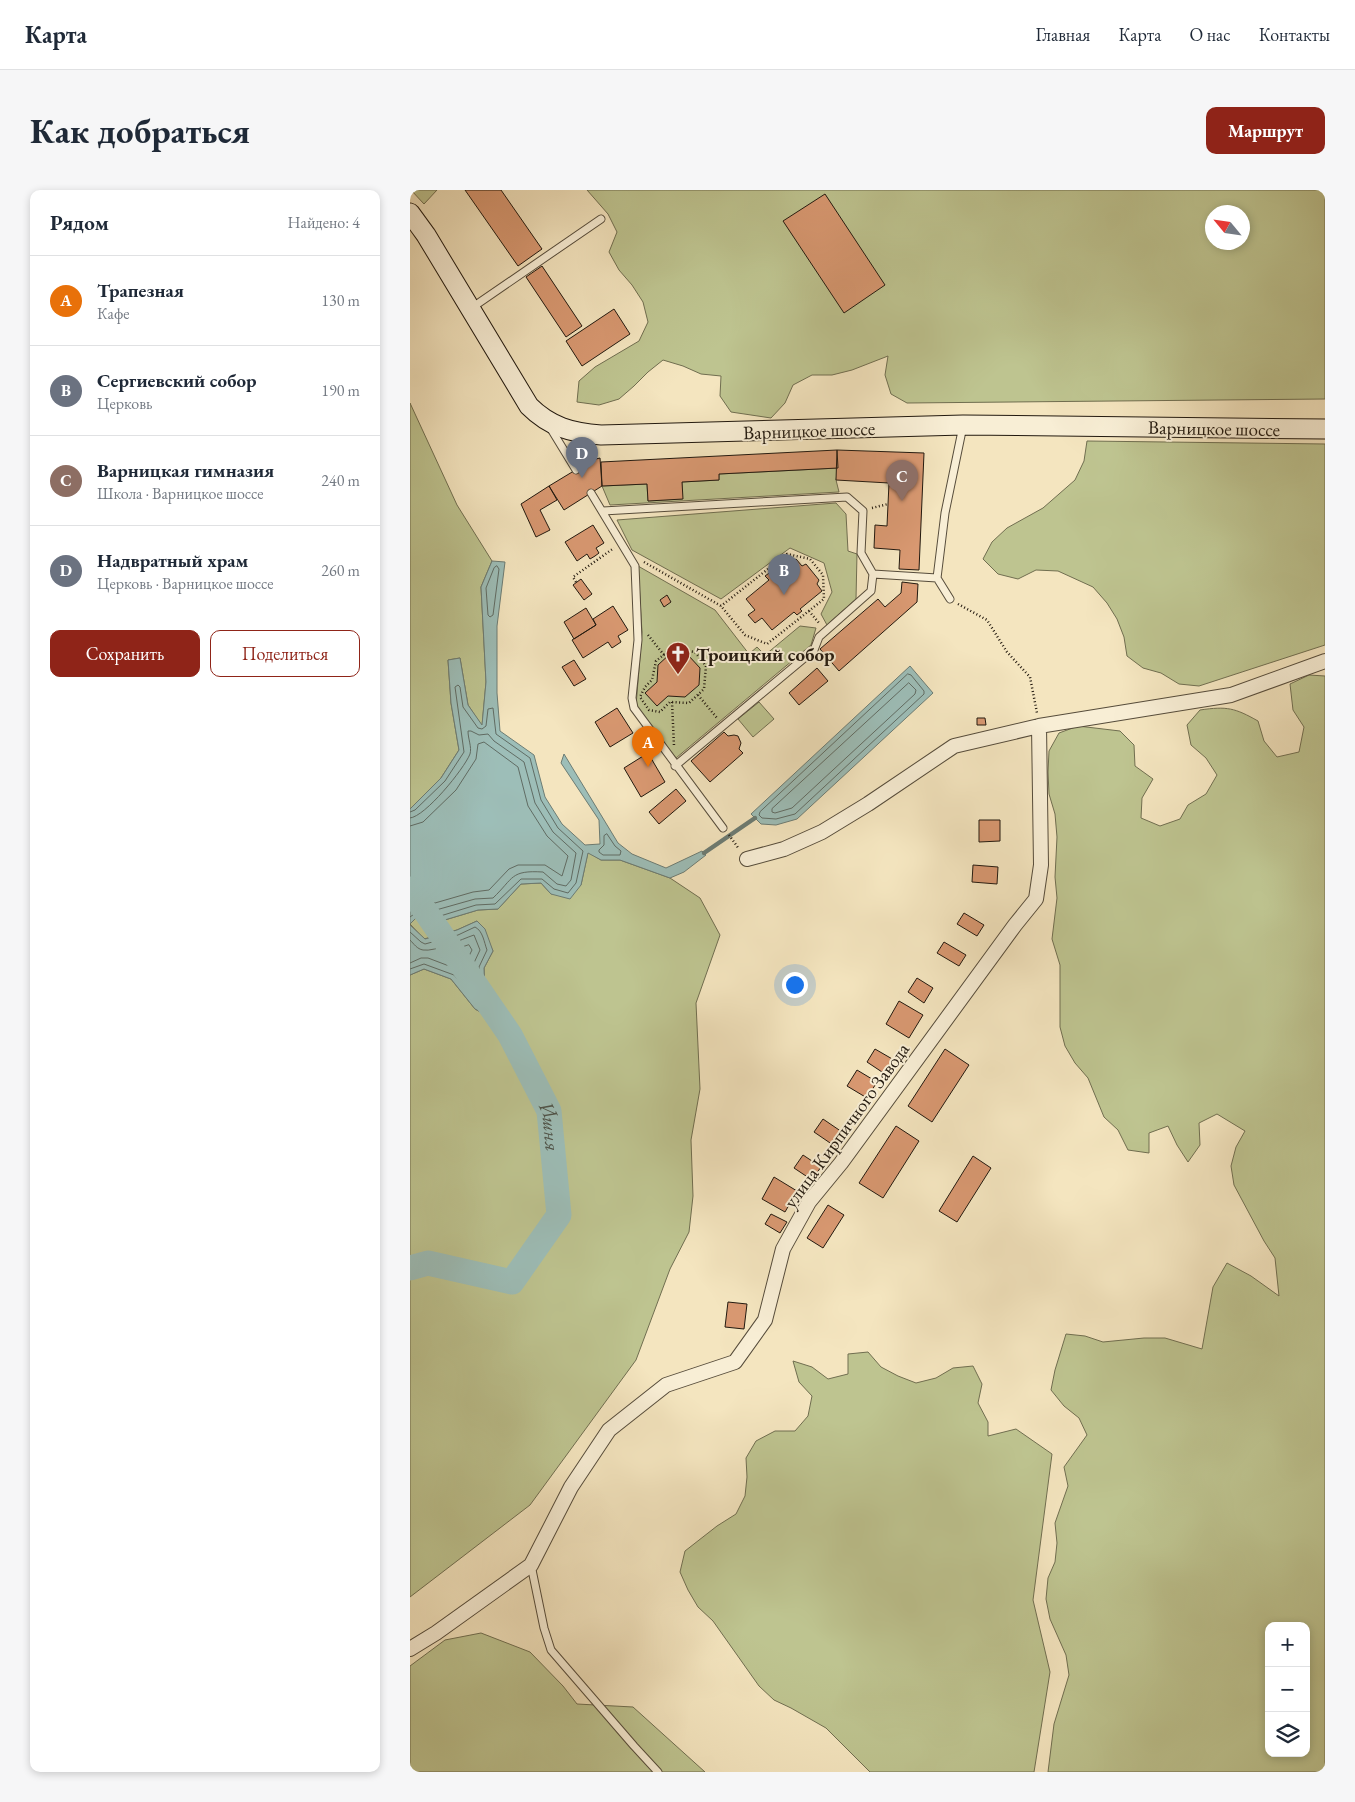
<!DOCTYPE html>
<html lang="ru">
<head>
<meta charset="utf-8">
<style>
	body { margin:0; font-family:"EB Garamond",serif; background:#f6f6f7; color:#1f2937 }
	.controls { position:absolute; right:15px; bottom:15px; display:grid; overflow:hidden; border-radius:10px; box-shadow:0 2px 8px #0003 }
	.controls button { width:45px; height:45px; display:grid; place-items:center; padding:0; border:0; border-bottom:1px solid #e0e1e3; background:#fff; color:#1f2937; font:25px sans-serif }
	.compass { position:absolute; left:795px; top:15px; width:45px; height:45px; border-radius:50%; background:#fff; box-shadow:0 2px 8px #0003; rotate:299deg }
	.you { position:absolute; left:384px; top:794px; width:18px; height:18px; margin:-12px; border:4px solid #fff; border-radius:50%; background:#1a73e8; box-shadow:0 0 0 8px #1a73e833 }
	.badge { display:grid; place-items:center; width:32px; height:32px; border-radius:50%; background:#8f2418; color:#fff; font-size:16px; font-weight:700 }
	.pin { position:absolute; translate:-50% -41px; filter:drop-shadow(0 1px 2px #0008) }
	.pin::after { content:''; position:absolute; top:26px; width:18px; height:15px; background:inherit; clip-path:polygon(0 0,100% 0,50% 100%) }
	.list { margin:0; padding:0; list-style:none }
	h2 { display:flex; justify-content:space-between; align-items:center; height:65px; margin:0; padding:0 20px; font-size:21px }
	h2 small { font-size:16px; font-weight:400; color:#747a83 }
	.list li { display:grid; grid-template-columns:32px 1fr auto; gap:15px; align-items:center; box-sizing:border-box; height:90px; padding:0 20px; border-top:1px solid #e0e1e3 }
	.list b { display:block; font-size:19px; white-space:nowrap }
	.list p { margin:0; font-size:16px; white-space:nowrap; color:#747a83 }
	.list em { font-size:16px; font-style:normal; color:#747a83 }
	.actions { display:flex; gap:10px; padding:15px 20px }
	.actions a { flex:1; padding:11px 0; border:1px solid #8f2418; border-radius:10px; text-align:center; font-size:18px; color:#8f2418 }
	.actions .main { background:#8f2418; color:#fff }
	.icon { flex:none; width:28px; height:28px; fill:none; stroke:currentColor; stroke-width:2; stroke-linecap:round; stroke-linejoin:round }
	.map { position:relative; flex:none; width:915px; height:1582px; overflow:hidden; border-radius:10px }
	header { display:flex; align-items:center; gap:30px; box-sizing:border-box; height:70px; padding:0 25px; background:#fff; border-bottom:1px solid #e0e1e3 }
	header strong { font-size:24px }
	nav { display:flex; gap:28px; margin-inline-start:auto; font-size:18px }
	.intro { display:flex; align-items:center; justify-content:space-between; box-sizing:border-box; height:120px; padding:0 30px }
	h1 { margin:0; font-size:35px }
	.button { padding:12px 22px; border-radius:10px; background:#8f2418; color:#fff; font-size:18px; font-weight:700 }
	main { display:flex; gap:30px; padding:0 30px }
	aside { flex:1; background:#fff; border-radius:10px; box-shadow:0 2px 8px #0003 }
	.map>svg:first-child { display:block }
</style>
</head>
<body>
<header>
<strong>Карта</strong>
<nav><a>Главная</a><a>Карта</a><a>О нас</a><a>Контакты</a></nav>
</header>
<div class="intro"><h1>Как добраться</h1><a class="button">Маршрут</a></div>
<main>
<aside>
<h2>Рядом<small>Найдено: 4</small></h2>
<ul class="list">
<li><span class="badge" style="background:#e8710a">A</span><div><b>Трапезная</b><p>Кафе</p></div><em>130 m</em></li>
<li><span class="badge" style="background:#6b7280">B</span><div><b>Сергиевский собор</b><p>Церковь</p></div><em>190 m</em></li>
<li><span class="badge" style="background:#8d6e63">C</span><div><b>Варницкая гимназия</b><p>Школа · Варницкое шоссе</p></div><em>240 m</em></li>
<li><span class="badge" style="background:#6b7280">D</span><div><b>Надвратный храм</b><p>Церковь · Варницкое шоссе</p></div><em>260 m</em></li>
</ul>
<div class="actions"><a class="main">Сохранить</a><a>Поделиться</a></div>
</aside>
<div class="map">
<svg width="915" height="1582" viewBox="0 0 915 1582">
	<rect width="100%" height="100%" fill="#f4e5bf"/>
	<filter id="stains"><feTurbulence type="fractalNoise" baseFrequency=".004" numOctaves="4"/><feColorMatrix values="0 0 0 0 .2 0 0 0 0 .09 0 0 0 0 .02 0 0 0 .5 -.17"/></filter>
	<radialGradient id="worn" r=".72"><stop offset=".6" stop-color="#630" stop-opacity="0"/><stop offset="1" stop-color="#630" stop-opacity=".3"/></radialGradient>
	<!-- green -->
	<path fill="#bec490" stroke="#706e50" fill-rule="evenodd" d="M1 0H27L14 14Z
		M177 0H915V209L497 213 481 204 475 185 478 166 442 180 422 185H402L383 195 375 213 361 228 321 222 310 206 311 186 291 184 273 176 253 170 238 182 224 196 209 209 189 215 167 212 169 191 185 177 229 151 238 132 233 112 222 95 209 80 199 62 207 42 198 24ZM802 22H832V52H802Z
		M0 213 47 315 82 371 71 397 76 492 72 536 58 515 50 468 38 470 41 513 49 560 31 588 0 619Z
		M677 251 915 254V455L789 496 769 494 751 483 733 478 717 466 714 447 707 429 697 413 683 397 648 381 626 380 608 389 588 384 573 369 582 352 597 338 633 318 665 290 674 271Z
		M428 278 426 290 429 302 200 315 192 296 237 294 238 311 272 309V292L309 290V284Z
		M426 313 436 324 438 361 447 364 446 409 417 435 411 424 422 402 414 373 380 358 311 409 222 360 207 330Z
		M228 376 305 420 339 464 347 457 355 465 390 436 406 438 401 455 266 568 226 516 232 442Z
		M899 485 915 486V1582H638L644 1534 659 1485 656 1465 640 1429 636 1409 638 1388 645 1372 647 1353 645 1333 658 1296 654 1277 677 1245 669 1228 654 1216 641 1200 645 1180 656 1144 675 1146 693 1152 734 1148H755L792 1159 803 1097 817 1073 841 1086 869 1106 865 1068 854 1051 824 995 821 976 826 957 835 941 807 924 789 933 790 955 778 972 767 955 758 936 739 943V963L718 960 708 940 694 927 678 888 665 873 655 856 650 837V775L642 749 647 708 645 687 647 647 645 624 639 604 638 582 639 561 649 543 668 536 710 541 724 555 725 576 743 589 732 608 731 628 750 636 770 629 778 615 796 604 807 585 796 568 781 555 777 535 790 520C817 516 825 518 848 531L854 551 867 567 889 562 894 537 883 520 880 494ZM859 1436H896V1563H859Z
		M349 512 364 529 343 547 328 529Z
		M178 662 191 670H210L260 688 290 708 310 745 286 813 290 899 281 950 283 1006 279 1042 260 1079 226 1170 120 1315 0 1407V785L14 779 41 789 65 819 72 823 82 839 99 844 95 831 81 824 75 806 74 778 83 761 67 731 47 740 14 749 0 734 8 726 28 732 68 720 88 719 111 694 131 693 141 704 171 695Z
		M458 1162 471 1177 488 1186 506 1193 526 1188 543 1178 563 1176 572 1194 568 1213 578 1232V1246L606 1239 642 1264 623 1410 640 1482 624 1582H460L416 1538 381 1518 364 1510 349 1496 303 1431 288 1417 278 1400 270 1382 275 1361 307 1336 326 1324 335 1306 337 1287 336 1268 346 1251 365 1241H385L398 1226 402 1206 389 1192 383 1171 402 1177 418 1189 438 1184V1164Z
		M71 1443 120 1462 153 1496 167 1514 223 1517 295 1582H0V1476L35 1450Z"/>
	<!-- water -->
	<path fill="#9dbeb8" stroke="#6c7c74" d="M82 371 95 372 87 436V503L90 541 124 565 135 607 152 634 175 655 190 654 189 630 151 573 154 564 208 653 222 664 256 678 292 661 296 665 274 682 260 688 210 670H191L178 663 171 695 160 709 141 704 131 693 111 694 88 719 68 720 28 732H14L8 726 0 734V619L31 588 49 560 41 513 38 470 50 468 58 515 72 535 76 492 71 397Z
		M500 476 523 503 387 629 366 635 351 634 341 624Z
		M67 731 75 739 83 761 74 778 75 806 81 824 95 831 100 845 82 839 73 823 65 819 41 789 14 779 0 785V735L15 749 47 740Z"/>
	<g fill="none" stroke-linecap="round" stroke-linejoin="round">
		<!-- shore -->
		<path stroke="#606c64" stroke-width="1" d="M87 376 89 379 83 425 80 427 78 425 76 398 84 378Z
			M498 484 501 485 514 501V504L385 624 366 629 352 628 349 625 350 622Z
			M499 493 506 500 505 504 382 618 365 623 362 622V619Z
			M0 622 5 620 35 591 54 562 45 497 48 495 50 497 53 517 68 538 72 539 76 536 78 519 83 518 86 544 120 568 131 610 148 638 173 661 166 693 158 703 144 699 132 689H111L85 714 66 715 27 727H16L11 722H7L0 727
			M0 628C15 627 54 579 60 564 62 557 58 549 58 541H61L69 545 78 544 84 551 114 572 125 613 143 642 166 663 161 690 156 696 147 694 133 682C100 680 104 688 83 708L65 709 26 720 18 721 9 715 0 718
			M0 636 13 632 46 600 66 569 68 554 74 552 108 577 118 616 137 646 158 666 152 686 135 675H108L99 679 79 700 63 702 25 713 10 708 0 709
			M197 644 205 656 211 661 210 665H193L189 662V660L194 655V646Z
			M0 742 11 752 15 754 48 745 65 737C73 741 74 752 77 760L69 777 72 813H68L44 785 14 774 0 779
			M0 750C4 754 7 759 13 760 25 762 52 749 64 745L70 760 63 775V792L61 794 47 779 18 768H11L0 773
			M59 755 62 760 55 774 35 766 36 763Z"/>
		<!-- stream -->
		<path stroke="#6c7c74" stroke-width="4.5" d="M294 663 345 628"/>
		<!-- river -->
		<path stroke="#9dbeb8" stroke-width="25" id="s1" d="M0 699 100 845 139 921 149 1025 102 1092 18 1073 0 1078"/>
	</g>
	<!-- building -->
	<path fill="#d89871" stroke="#22190f" d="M55 0H91L132 59 108 76Z
		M415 4 475 95 434 123 373 31Z
		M132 76 172 136 156 147 116 87Z
		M204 119 220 144 172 176 156 151Z
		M427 260 428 278 309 284V290L272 292 273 309 238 311 237 294 192 296 191 272Z
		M427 260 514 263 509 380 489 379 490 360 464 358 465 335 477 336 479 293 426 290Z
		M190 268 192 296 154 320 139 296 182 270Z
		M139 296 147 310 130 320 140 340 126 347 111 314Z
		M183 335 194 353 186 358 189 363 185 366 180 369 177 364 167 371 155 352Z
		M386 369 392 376 396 374 409 390 407 394 412 401 390 419 392 421 387 425 384 422 362 440 352 428 345 433 338 425 345 420 336 409 359 390 355 386 362 381 365 385Z
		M171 389 182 404 174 410 163 395Z
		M492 392 508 394 507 412 429 481 410 459 468 409 475 417 491 403Z
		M257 405 261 412 254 417 250 410Z
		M203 416 218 440 208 446 211 452 202 458 198 452 173 468 162 450 186 435 183 429Z
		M176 418 186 435 164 449 154 432Z
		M261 463 278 465 290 478 289 495 275 507 258 506 247 516 235 503 247 492 248 475Z
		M164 470 176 489 164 496 152 477Z
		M407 478 418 491 389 515 379 503Z
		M207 518 223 543 200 557 185 532Z
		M567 528H575L576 535H567Z
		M314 542 318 546 324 545 328 546 331 553 329 559 333 563 300 592 281 571Z
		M238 563 255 592 231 607 214 578Z
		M266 599 276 611 249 634 239 622Z
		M569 630H590V651L569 652Z
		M563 675 588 677 587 694 562 692Z
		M554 723 574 735 567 746 547 734Z
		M534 752 556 765 549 776 527 763Z
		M507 788 523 798 514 813 498 802Z
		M489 811 513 825 499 848 476 834Z
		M465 859 484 870 475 884 457 872Z
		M535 859 559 875 522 932 498 916Z
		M447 880 467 892 457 908 437 896Z
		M413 929 435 944 426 957 404 942Z
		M486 936 509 951 473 1008 449 993Z
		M393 965 411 977 402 990 384 978Z
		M563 966 581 978 547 1032 529 1021Z
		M364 987 387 1001 375 1022 352 1009Z
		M418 1015 434 1025 413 1058 397 1048Z
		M361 1024 377 1032 370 1043 355 1034Z
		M318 1112 337 1114 334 1139 315 1137Z"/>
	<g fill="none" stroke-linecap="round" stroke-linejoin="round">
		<defs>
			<path id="lane" d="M60 119 191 29
				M141 239 166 280
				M181 303 225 376 228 450 222 508 224 518 313 638
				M193 321 437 307 453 321 451 363 463 384
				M540 409 527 388 535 323 553 236
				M265 576 404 460 409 447 461 401 463 384 527 388
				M121 1375 134 1438 141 1460 224 1556 248 1582"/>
			<path id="street" d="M337 669 374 659 412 642 458 614 544 556 629 536 821 505 915 471
				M0 1459 26 1443 121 1375 161 1297 199 1240 256 1195 325 1172 355 1130 373 1059 399 1012 431 973 605 735 626 709 631 675 629 536"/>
			<path id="secondary" d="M0 23 16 45 119 216C140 237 162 243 191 245L553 235 915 239"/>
		</defs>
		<!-- lane casing -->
		<use href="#lane" stroke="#564c3b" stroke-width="9"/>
		<!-- street casing -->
		<use href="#street" stroke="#564c3b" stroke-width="16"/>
		<!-- secondary casing -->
		<use href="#secondary" stroke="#22190f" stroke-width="21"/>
		<!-- path -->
		<path stroke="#22190f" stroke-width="2.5" stroke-dasharray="1 2.5" stroke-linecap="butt" d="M462 318 478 314
			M234 372 311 416 335 445 357 454 414 409 413 385 400 369 377 364 311 416
			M166 392 163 387 204 358
			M548 414 577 430 597 462 620 487 627 523
			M399 421 409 433
			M238 445 254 465
			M261 459 285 462 296 476 294 499 279 513 260 512 250 522 239 520 230 507 235 497 242 490 246 471Z
			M288 505 307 528
			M262 512 264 556
			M319 645 329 659"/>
		<!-- lane -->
		<use href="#lane" stroke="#f8eed5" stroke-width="7"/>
		<!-- street -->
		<use href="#street" stroke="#f8eed5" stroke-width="14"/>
		<!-- secondary -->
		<use href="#secondary" stroke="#f8eed5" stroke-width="19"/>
	</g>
	<!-- icons -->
	<defs>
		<symbol id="church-pin" viewBox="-11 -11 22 30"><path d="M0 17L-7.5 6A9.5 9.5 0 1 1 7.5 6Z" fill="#8f2418" stroke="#f8eed5"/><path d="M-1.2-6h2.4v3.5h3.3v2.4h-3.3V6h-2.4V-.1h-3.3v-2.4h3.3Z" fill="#fff"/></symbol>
	</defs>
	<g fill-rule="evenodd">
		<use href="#church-pin" x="254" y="450" width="28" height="38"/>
	</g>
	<g text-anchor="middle" stroke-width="4" stroke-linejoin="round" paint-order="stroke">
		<!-- street labels -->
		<g font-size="19" fill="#22190f" stroke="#f8eed5">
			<text transform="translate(804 238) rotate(1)" y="7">Варницкое шоссе</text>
			<text transform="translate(399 240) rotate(-2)" y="7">Варницкое шоссе</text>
			<text transform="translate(436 935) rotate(-54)" y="7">улица Кирпичного Завода</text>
		</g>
		<!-- poi labels -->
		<g font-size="19" font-weight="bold" fill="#22190f" stroke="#f8eed5" text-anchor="start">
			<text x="286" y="471">Троицкий собор</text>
		</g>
		<!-- water labels -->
		<g font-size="20" font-style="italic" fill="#4d534a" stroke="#f8eed5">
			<text dy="7" stroke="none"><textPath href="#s1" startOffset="278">Ишня</textPath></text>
		</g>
	</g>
	<rect width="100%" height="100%" filter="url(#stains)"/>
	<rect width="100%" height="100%" fill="url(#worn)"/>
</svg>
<div class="controls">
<button>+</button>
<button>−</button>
<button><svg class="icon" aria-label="layers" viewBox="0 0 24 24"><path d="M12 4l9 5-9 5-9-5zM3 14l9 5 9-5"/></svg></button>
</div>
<svg class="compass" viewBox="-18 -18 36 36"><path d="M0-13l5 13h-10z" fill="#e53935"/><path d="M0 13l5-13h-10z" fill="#747a83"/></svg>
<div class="you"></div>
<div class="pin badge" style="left:238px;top:577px;background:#e8710a">A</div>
<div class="pin badge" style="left:374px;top:405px;background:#6b7280">B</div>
<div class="pin badge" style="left:492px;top:311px;background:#8d6e63">C</div>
<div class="pin badge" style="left:172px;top:288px;background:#6b7280">D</div>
</div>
</main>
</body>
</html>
